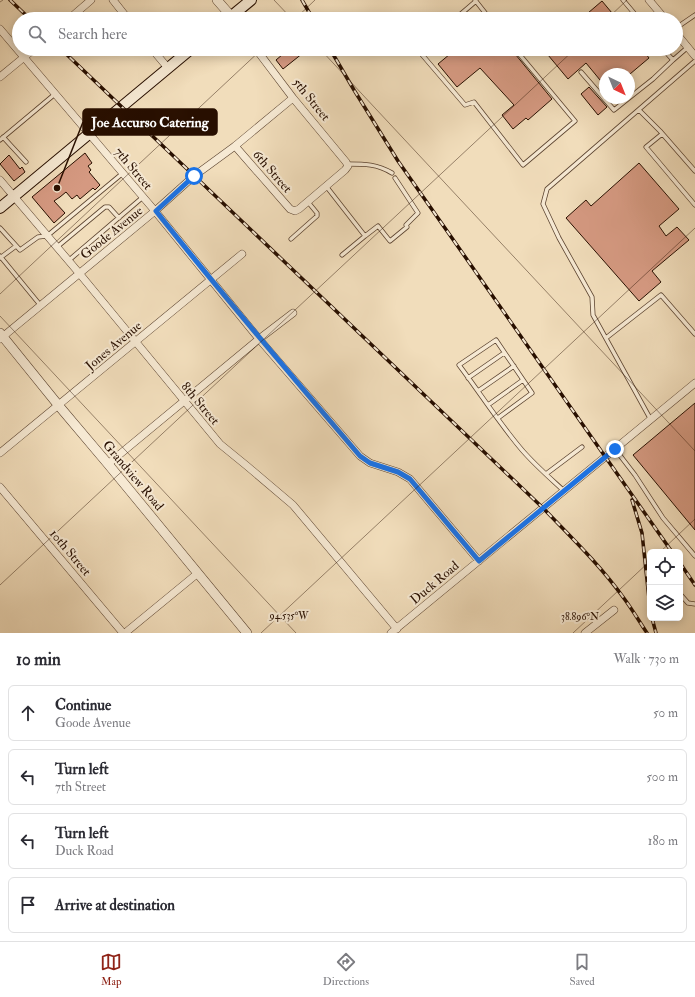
<!DOCTYPE html>
<html lang="en">
<head>
<meta charset="utf-8">
<style>
	body { margin:0; font-family:"IM FELL Double Pica",serif; background:#f2f2f3; color:#2b2b33 }
	.controls { position:absolute; right:12px; bottom:12px; display:grid; overflow:hidden; border-radius:6px; box-shadow:0 2px 10px #0003 }
	.controls button { width:36px; height:36px; display:grid; place-items:center; padding:0; border:0; border-bottom:1px solid #e1e1e2; background:#fff; color:#2b2b33; font:20px sans-serif }
	.compass { position:absolute; left:599px; top:68px; width:36px; height:36px; border-radius:50%; background:#fff; box-shadow:0 2px 10px #0003; rotate:137deg }
	.stop { position:absolute; width:12px; height:12px; margin:-9px; border:3px solid #1a73e8; border-radius:50%; background:#fff }
	.stop.end { background:#1a73e8; border-color:#fff; box-shadow:0 1px 4px #0008 }
	.list { margin:0; padding:0; list-style:none }
	h2 { display:flex; justify-content:space-between; align-items:center; height:52px; margin:0; padding:0 16px; font-size:17px }
	h2 small { font-size:13px; font-weight:400; color:#7c7c81 }
	.list li { display:grid; grid-template-columns:26px 1fr auto; gap:12px; align-items:center; box-sizing:border-box; height:56px; margin:0 8px 8px; padding:0 8px; border:1px solid #e1e1e2; border-radius:6px }
	.list b { display:block; font-size:15px; white-space:nowrap }
	.list p { margin:0; font-size:13px; white-space:nowrap; color:#7c7c81 }
	.list em { font-size:13px; font-style:normal; color:#7c7c81 }
	.icon { flex:none; width:22px; height:22px; fill:none; stroke:currentColor; stroke-width:2; stroke-linecap:round; stroke-linejoin:round }
	.map { position:relative; flex:none; width:695px; height:633px; overflow:hidden }
	.search { position:absolute; background:#fff; box-shadow:0 2px 10px #0003; left:12px; right:12px; top:12px; height:44px; display:flex; align-items:center; gap:10px; box-sizing:border-box; padding:0 14px; border-radius:22px; color:#7c7c81; font-size:15px }
	.sheet { height:308px; background:#fff }
	nav { display:flex; justify-content:space-around; align-items:center; box-sizing:border-box; height:56px; border-top:1px solid #e1e1e2; background:#fff; font-size:11px; color:#7c7c81 }
	nav a { display:grid; justify-items:center; gap:2px }
	nav .on { color:#8f2418 }
	.map>svg:first-child { display:block }
</style>
</head>
<body>
<div class="map">
<svg width="695" height="633" viewBox="0 0 695 633">
	<rect width="100%" height="100%" fill="#f1ddbb"/>
	<filter id="stains"><feTurbulence type="fractalNoise" baseFrequency=".005" numOctaves="4"/><feColorMatrix values="0 0 0 0 .2 0 0 0 0 .09 0 0 0 0 .02 0 0 0 .5 -.17"/></filter>
	<radialGradient id="worn" r=".72"><stop offset=".6" stop-color="#630" stop-opacity="0"/><stop offset="1" stop-color="#630" stop-opacity=".3"/></radialGradient>
	<!-- building -->
	<path fill="#d59981" stroke="#280f00" d="M602 1 617 19H581Z
		M289 49H300L303 53 283 69 276 60Z
		M456 49H465L469 54 474 49H511L552 99 528 120 526 118 513 129 502 115 514 105 480 68 457 87 438 64Z
		M543 49H642L649 58 630 74H605V86L586 63 568 79Z
		M589 87 607 107 598 115 581 94Z
		M85 153 92 163 88 166 91 170 89 172 100 185 95 190 93 188 80 199 77 195 72 199 66 192 60 197 54 201 65 213 54 223 32 197Z
		M9 155 20 169 22 167 25 172 14 181 0 164Z
		M639 163 679 209 659 226 666 236 677 227 689 240 652 271 661 282 639 301 566 218 586 200 591 206Z
		M695 403V530L633 455Z"/>
	<g fill="none" stroke-linecap="round" stroke-linejoin="round">
		<defs>
			<path id="service" d="M475 0 490 19
				M623 0 639 19
				M455 19 476 1
				M676 28 695 15
				M419 49 418 50 465 105 474 102 523 165 575 121 515 49
				M663 49 673 60 688 47
				M581 72 614 110 629 98
				M629 98 653 79 673 60
				M639 110 660 131 695 171
				M662 134 646 147 695 205
				M3 137 26 162
				M0 140 55 94
				M347 164C365 164 377 164 392 173
				M326 186 365 236 378 226 390 241 407 227 406 225 418 213 395 178
				M0 228 20 250 38 237 47 236 123 173
				M291 239 317 216V213L308 202
				M57 247 105 207H109L119 218
				M342 255 365 236
				M0 256 41 306
				M0 258 16 246
				M68 261 143 197
				M606 338 661 295 695 334
				M468 378 504 353
				M478 391 514 366
				M488 405 523 380
				M498 418 532 393 496 340 459 365C480 393 499 423 522 450 535 465 550 478 564 491
				M651 420 593 315 592 297 559 238 543 204 547 189 695 61
				M615 449 635 475 663 518 695 556
				M546 474 582 447
				M680 594 688 603 695 604"/>
			<path id="minor" d="M113 0 128 19
				M649 0 665 19
				M69 19 91 0
				M0 29 155 211 259 339 360 456 370 463 398 472 410 479 479 561
				M676 33 695 56
				M152 49 168 68
				M0 77 34 49
				M235 146 290 209 295 211 299 209 345 170 348 166 346 162 293 98 256 49
				M0 180 79 273 220 444 247 466 293 505 397 629
				M0 339 155 211 194 176 235 146 293 98
				M0 453 242 254
				M108 464 259 339 293 313
				M0 487 123 633
				M125 633 198 573
				M391 633 695 383
				M585 633 614 610"/>
			<path id="tertiary" d="M217 0 231 16
				M0 333 59 406 108 464 247 633"/>
			<path id="secondary" d="M228 19 251 0
				M0 208 191 49"/>
		</defs>
		<!-- service casing -->
		<use href="#service" stroke="#5a422f" stroke-width="5"/>
		<!-- minor casing -->
		<use href="#minor" stroke="#5a422f" stroke-width="8"/>
		<!-- tertiary casing -->
		<use href="#tertiary" stroke="#5a422f" stroke-width="10"/>
		<!-- secondary casing -->
		<use href="#secondary" stroke="#280f00" stroke-width="12"/>
		<!-- service -->
		<use href="#service" stroke="#f6e9d3" stroke-width="3.5"/>
		<!-- minor -->
		<use href="#minor" stroke="#f6e9d3" stroke-width="7"/>
		<!-- tertiary -->
		<use href="#tertiary" stroke="#f6e9d3" stroke-width="9"/>
		<!-- secondary -->
		<use href="#secondary" stroke="#f6e9d3" stroke-width="10"/>
		<defs>
			<path id="rail" d="M10 0 30 19
				M302 0 313 19
				M61 49 543 508C571 537 600 565 623 597 632 609 639 621 647 633
				M330 49 354 90 398 161 672 552
				M632 500 642 533 650 608
				M680 563 695 585
				M652 618 656 633"/>
		</defs>
		<!-- rail casing -->
		<use href="#rail" stroke="#280f00" stroke-width="3.5"/>
		<!-- rail -->
		<use href="#rail" stroke="#f6e9d3" stroke-width="2" stroke-dasharray="6" stroke-linecap="butt"/>
	</g>
	<g fill="none" stroke-linecap="round" stroke-linejoin="round">
		<!-- route -->
		<path stroke="#1a73e8" stroke-width="5" d="M194 176 156 211C222 295 291 375 360 456L370 463 398 472 410 479 479 561 615 449"/>
	</g>
	<!-- ticks -->
	<path fill="none" stroke="#280f00" stroke-width="1" stroke-opacity="0.45" d="M274 0 292 19M0 2 3 0M295 19 315 0M607 19 627 0M320 49 695 451M0 294 262 49M0 316 296 633M660 552 695 519M0 585 575 49M261 633 695 228M573 633 650 561"/>
	<g text-anchor="middle" stroke-width="4" stroke-linejoin="round" paint-order="stroke">
		<!-- street labels -->
		<g font-size="13" fill="#280f00" stroke="#f6e9d3">
			<text transform="translate(312 99) rotate(51)" y="5">5th Street</text>
			<text transform="translate(134 168) rotate(50)" y="5">7th Street</text>
			<text transform="translate(273 171) rotate(49)" y="5">6th Street</text>
			<text transform="translate(111 232) rotate(-39)" y="5">Goode Avenue</text>
			<text transform="translate(113 345) rotate(-40)" y="5">Jones Avenue</text>
			<text transform="translate(201 403) rotate(50)" y="5">8th Street</text>
			<text transform="translate(134 475) rotate(50)" y="5">Grandview Road</text>
			<text transform="translate(71 552) rotate(50)" y="5">10th Street</text>
			<text transform="translate(434 582) rotate(-40)" y="5">Duck Road</text>
		</g>
	</g>
	<g font-size="10" text-anchor="middle" fill="#280f00" stroke="#f6e9d3" stroke-width="4" stroke-linejoin="round" paint-order="stroke">
		<text x="289" y="619">94.535°W</text>
		<text x="580" y="620">38.896°N</text>
	</g>
	<!-- callouts -->
	<path fill="none" stroke="#280f00" stroke-width="1.5" d="M57 188L83 122"/>
	<circle fill="#280f00" stroke="#f6e9d3" stroke-width="1.5" cx="57" cy="188" r="4"/>
	<rect fill="#280f00" stroke="#280f00" stroke-width="1.5" x="83" y="109" width="134" height="26" rx="4"/>
	<g font-size="14" text-anchor="middle" font-weight="bold" fill="#fff">
		<text x="150" y="127">Joe Accurso Catering</text>
	</g>
	<rect width="100%" height="100%" filter="url(#stains)"/>
	<rect width="100%" height="100%" fill="url(#worn)"/>
</svg>
<div class="controls">
<button><svg class="icon" aria-label="locate" viewBox="0 0 24 24"><circle cx="12" cy="12" r="6"/><path d="M12 2v4M12 18v4M2 12h4M18 12h4"/></svg></button>
<button><svg class="icon" aria-label="layers" viewBox="0 0 24 24"><path d="M12 4l9 5-9 5-9-5zM3 14l9 5 9-5"/></svg></button>
</div>
<svg class="compass" viewBox="-18 -18 36 36"><path d="M0-13l5 13h-10z" fill="#e53935"/><path d="M0 13l5-13h-10z" fill="#7c7c81"/></svg>
<div class="stop" style="left:194px;top:176px"></div>
<div class="stop end" style="left:615px;top:449px"></div>
<div class="search"><svg class="icon" aria-label="search" viewBox="0 0 24 24"><circle cx="10" cy="10" r="6"/><path d="M15 15l6 6"/></svg>Search here</div>
</div>
<section class="sheet">
<h2>10 min<small>Walk · 730 m</small></h2>
<ul class="list">
<li><svg class="icon" aria-label="ahead" viewBox="0 0 24 24"><path d="M12 20V5M6 11l6-6 6 6"/></svg><div><b>Continue</b><p>Goode Avenue</p></div><em>50 m</em></li>
<li><svg class="icon" aria-label="left" viewBox="0 0 24 24"><path d="M17 20v-9H6M10 6l-5 5 5 5"/></svg><div><b>Turn left</b><p>7th Street</p></div><em>500 m</em></li>
<li><svg class="icon" aria-label="left" viewBox="0 0 24 24"><path d="M17 20v-9H6M10 6l-5 5 5 5"/></svg><div><b>Turn left</b><p>Duck Road</p></div><em>180 m</em></li>
<li><svg class="icon" aria-label="arrive" viewBox="0 0 24 24"><path d="M6 21V4h12l-3 4 3 4H6"/></svg><div><b>Arrive at destination</b></div></li>
</ul>
</section>
<nav>
<a class="on"><svg class="icon" aria-label="map" viewBox="0 0 24 24"><path d="M3 6l6-2 6 2 6-2v14l-6 2-6-2-6 2zM9 4v14M15 6v14"/></svg>Map</a>
<a><svg class="icon" aria-label="directions" viewBox="0 0 24 24"><path d="M12 3l9 9-9 9-9-9zM9 14v-3h6M13 9l2 2-2 2"/></svg>Directions</a>
<a><svg class="icon" aria-label="saved" viewBox="0 0 24 24"><path d="M7 4h10v16l-5-4-5 4z"/></svg>Saved</a>
</nav>
</body>
</html>
